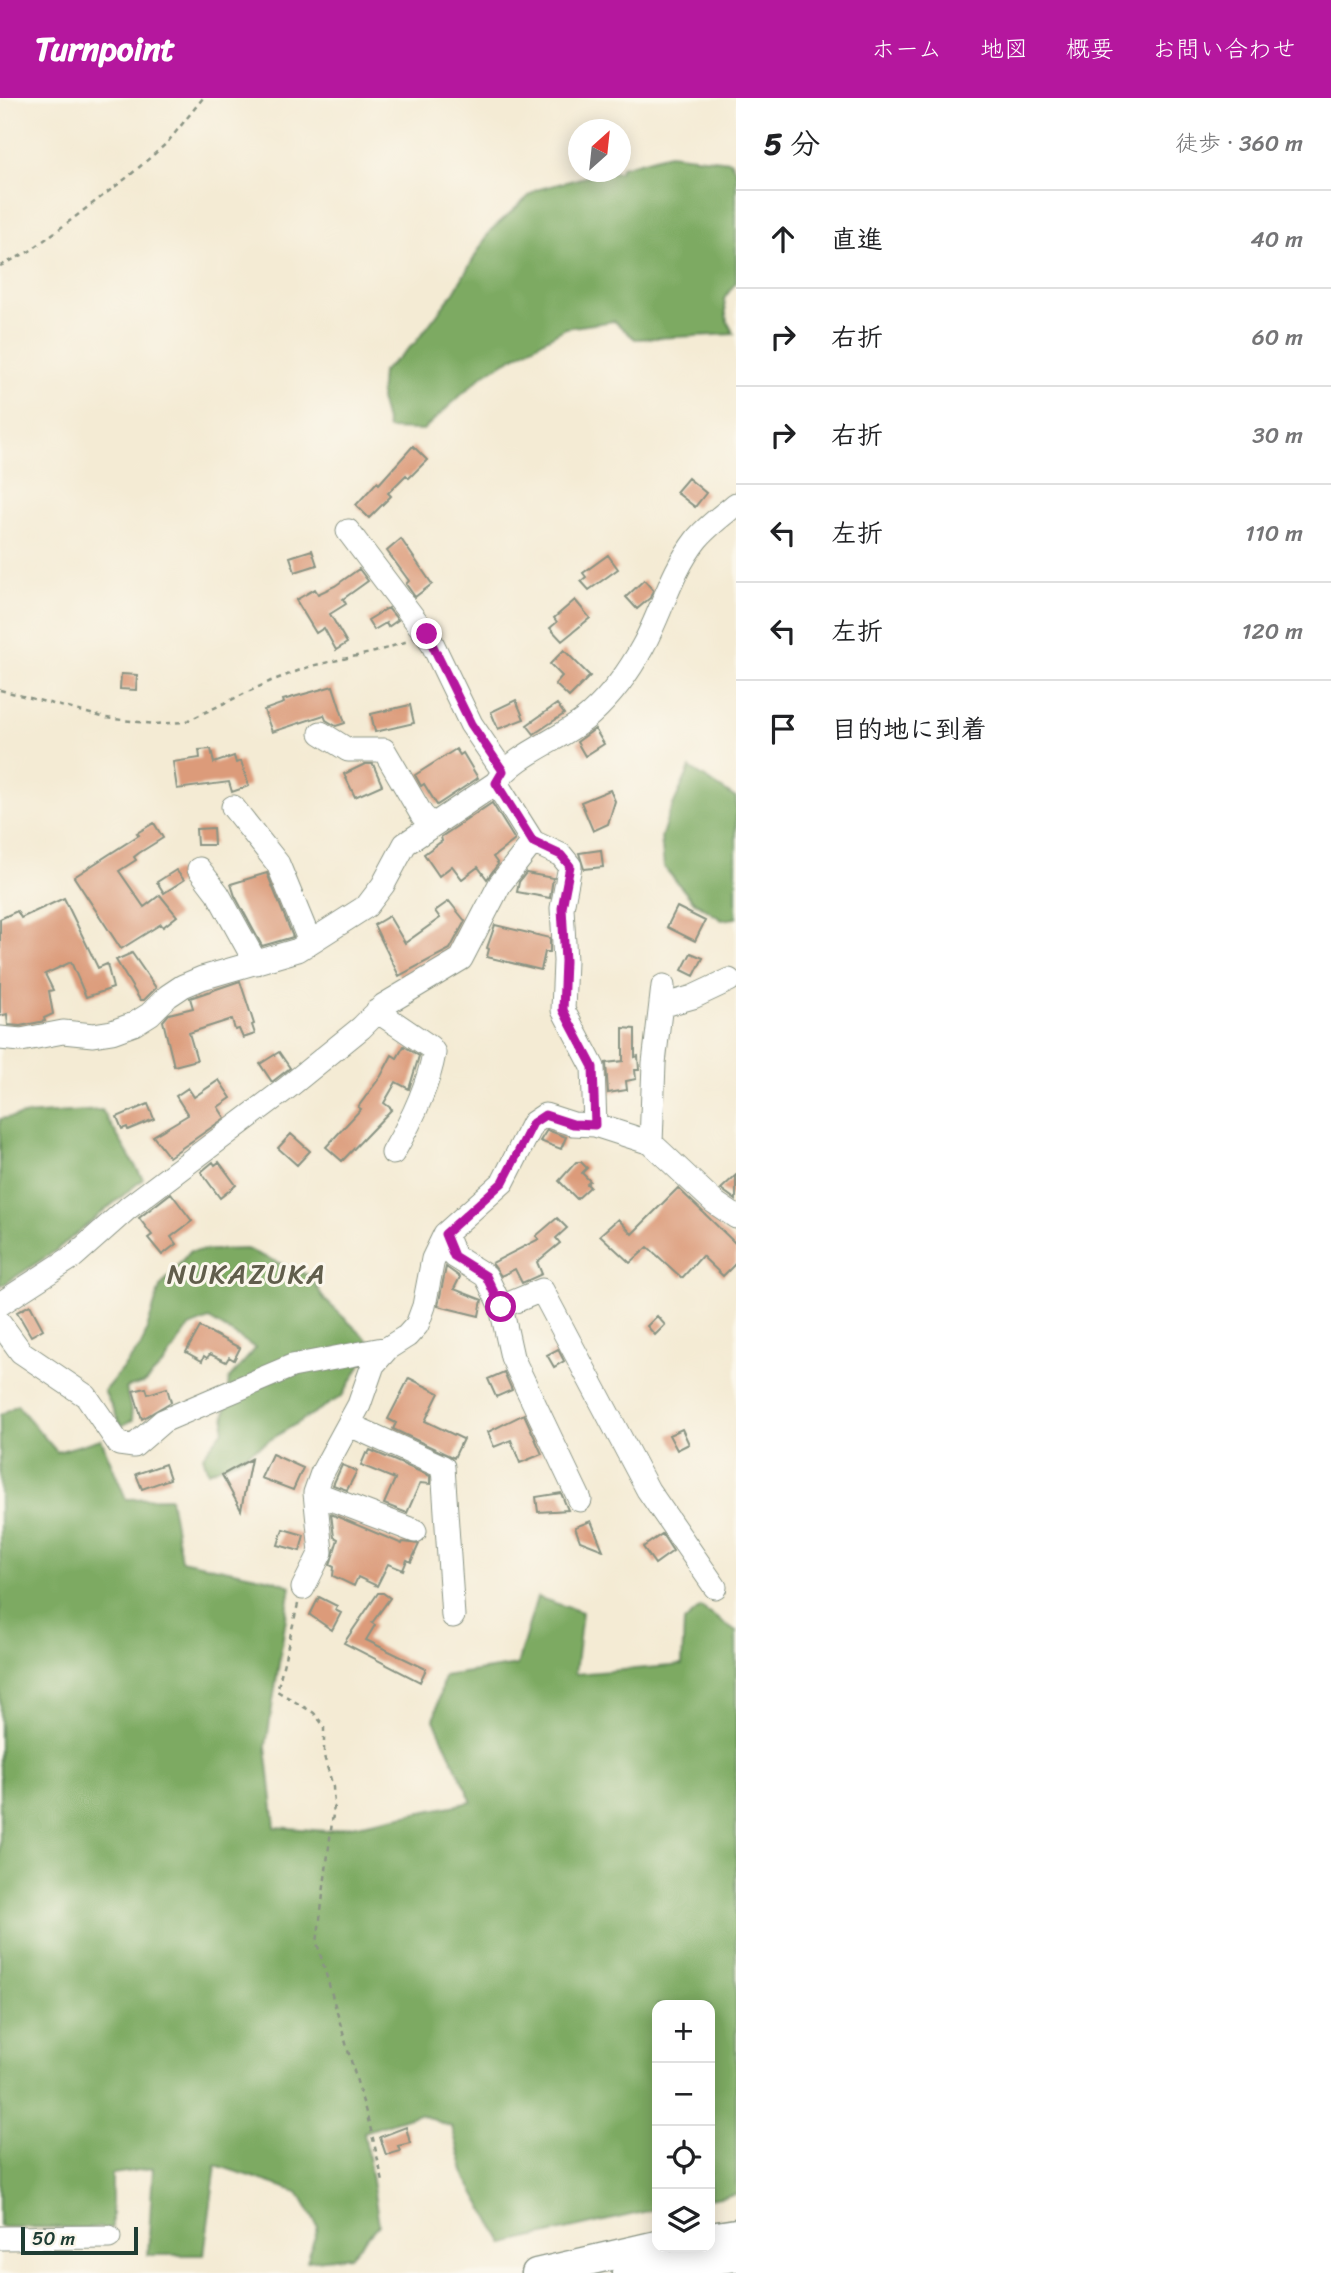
<!DOCTYPE html>
<html lang="ja">
<head>
<meta charset="utf-8">
<style>
	body { margin:0; font-family:Sriracha,"Klee One",sans-serif; background:#f6f6f6; color:#202124 }
	.controls { position:absolute; right:21px; bottom:21px; display:grid; overflow:hidden; border-radius:14px; box-shadow:0 4px 18px #0003 }
	.controls button { width:63px; height:63px; display:grid; place-items:center; padding:0; border:0; border-bottom:2px solid #e0e0e0; background:#fff; color:#202124; font:35px sans-serif }
	.compass { position:absolute; left:568px; top:21px; width:63px; height:63px; border-radius:50%; background:#fff; box-shadow:0 4px 18px #0003; rotate:27deg }
	.scale { position:absolute; left:21px; bottom:18px; width:117px; box-sizing:border-box; padding-left:7px; border:4px solid #1f3d34; border-top:0; font-size:19px; line-height:24px; white-space:nowrap; color:#1f3d34; -webkit-text-stroke:5px #fbf7ec; paint-order:stroke }
	.stop { position:absolute; width:21px; height:21px; margin:-16px; border:5px solid #b5179e; border-radius:50%; background:#fff }
	.stop.end { background:#b5179e; border-color:#fff; box-shadow:0 2px 7px #0008 }
	.list { margin:0; padding:0; list-style:none }
	h2 { display:flex; justify-content:space-between; align-items:center; height:91px; margin:0; padding:0 28px; font-size:30px }
	h2 small { font-size:23px; font-weight:400; color:#757577 }
	.list li { display:grid; grid-template-columns:46px 1fr auto; gap:21px; align-items:center; box-sizing:border-box; height:98px; padding:0 28px; border-top:2px solid #e0e0e0 }
	.list b { display:block; font-size:26px; white-space:nowrap }
	.list em { font-size:23px; font-style:normal; color:#757577 }
	.icon { flex:none; width:38px; height:38px; fill:none; stroke:currentColor; stroke-width:2; stroke-linecap:round; stroke-linejoin:round }
	.map { position:relative; flex:none; width:736px; height:2175px; overflow:hidden }
	header { display:flex; align-items:center; gap:42px; box-sizing:border-box; height:98px; padding:0 35px; background:#b5179e; color:#fff }
	header strong { font-size:33px }
	nav { display:flex; gap:38px; margin-inline-start:auto; font-size:24px }
	main { display:flex }
	aside { flex:1; background:#fff }
	.map>svg:first-child { display:block }
</style>
</head>
<body>
<header>
<strong>Turnpoint</strong>
<nav><a>ホーム</a><a>地図</a><a>概要</a><a>お問い合わせ</a></nav>
</header>
<main>
<div class="map">
<svg width="736" height="2175" viewBox="0 0 736 2175">
	<rect width="100%" height="100%" fill="#fbf7ec"/>
	<filter id="ink" filterUnits="userSpaceOnUse"><feTurbulence type="fractalNoise" baseFrequency=".0143" numOctaves="2"/><feDisplacementMap in="SourceGraphic" scale="14" xChannelSelector="R" yChannelSelector="G"/><feConvolveMatrix kernelMatrix="1 2 1 2 8 2 1 2 1" color-interpolation-filters="sRGB"/></filter>
	<filter id="wash" filterUnits="userSpaceOnUse"><feTurbulence type="fractalNoise" baseFrequency=".00686" numOctaves="4" result="noise"/><feDisplacementMap in="SourceGraphic" scale="28" xChannelSelector="R" yChannelSelector="G"/><feGaussianBlur stdDeviation="1.57" result="paint"/><feColorMatrix in="noise" values="0 0 0 0 0 0 0 0 0 0 0 0 0 0 0 0 0 1.4 0 .05"/><feComposite in="paint" operator="in"/></filter>
	<g filter="url(#wash)">
		<rect width="100%" height="100%" fill="#f4ebd4"/>
		<!-- forest -->
		<path fill="#7daa62" stroke="#4e744b" stroke-width="2" d="M669 56 730 63 736 74V184L724 201 727 223 734 236 635 241 614 223 566 230 484 276 423 332 388 331 380 301 382 274 415 245 454 194 490 133 536 92 604 74H620L621 69Z
			M690 670 736 700V820L722 822 692 802 664 769 661 740 668 718Z
			M102 1012 143 1081 55 1153 0 1189V1021L24 1017Z
			M246 1151 310 1178 325 1202 369 1243 359 1270 342 1298 238 1361 208 1374 203 1358 223 1332 229 1281 256 1250 209 1221 189 1229 164 1265 144 1285 126 1290 133 1322 121 1328 104 1293 142 1247 160 1189 190 1153Z
			M17 1307 57 1354 101 1341 126 1401 170 1400 181 1462 271 1481 291 1488 266 1648 275 1729 326 1733 472 1704 434 1622 444 1578 517 1567 537 1499 582 1514 575 1576 682 1567 684 1524 701 1509 736 1534V2096L710 2101V1907H657V2111L504 2146 466 2080 452 2029 419 2016 364 2034 379 2126 350 2158 307 2163 318 2129 298 2094 216 2067 204 2157H148L153 2070 112 2076V2130L0 2129V1317Z"/>
		<g id="blocks">
			<!-- building -->
			<path fill="#dc9b7a" d="M413 348 427 362 409 380 406 377 388 395 391 398 369 420 356 407 377 384 379 386Z
				M688 380 706 395 695 409 676 394Z
				M401 441 432 486 415 499 406 486 409 483 387 453Z
				M312 452 317 467 295 474 290 459Z
				M608 457 618 471 589 492 581 483 586 479 583 475Z
				M359 471 368 483 343 501 346 506 330 516 347 545 336 552 324 530 316 535 296 502 315 491 318 496 335 488Z
				M644 482 653 492 650 500 637 511 626 499Z
				M575 502 590 520 562 543 550 530 557 524 554 520Z
				M388 510 398 522 388 529 386 525 374 532 368 522Z
				M564 552 590 578 569 599 555 586 562 578 550 566Z
				M121 576 137 577 136 592 120 591Z
				M333 588 345 625 336 628 326 622 324 617 272 634 264 612 284 605 283 602Z
				M516 602 524 621 498 631 491 614Z
				M557 606 564 616 534 636 527 627Z
				M410 607 414 625 375 634 371 616Z
				M595 631 604 646 585 658 577 644Z
				M211 651 214 665 234 658 236 665 241 663 249 688 232 694 229 684 177 691 173 664 200 660 199 652Z
				M456 651 460 657 463 655 478 680 437 707 424 686 421 688 415 677Z
				M365 666H373L382 687 355 699 344 676Z
				M610 692 615 703 608 726 593 733 581 704Z
				M492 705 515 742 493 759 498 766 487 781 478 769 462 781 452 768 439 778 424 756 442 743 441 739Z
				M154 725 163 740 139 755 134 759 136 762 119 773 144 809 160 797 177 818 163 829 161 826 121 851 74 779 139 737 137 735Z
				M213 730 214 747H197L196 731Z
				M601 752 603 769 584 771 579 755Z
				M176 772 184 782 164 795 157 784Z
				M267 775 293 839 262 848 235 798 231 786Z
				M526 775 553 780 550 800 517 794 519 784Z
				M64 800 98 870 107 866 113 890 86 899 71 864 45 876 53 892 49 893 53 916 44 920 45 923 20 928 8 927 7 916 0 918V821L17 813 21 820Z
				M449 803 465 823 450 851 399 878 374 827 389 818 405 845 440 820 435 813Z
				M677 809 705 823 695 843 667 829Z
				M495 827 550 840V854H545L541 872 487 859 489 851 487 850Z
				M132 855 156 890 144 902H140L116 862Z
				M691 855 703 860 694 878 682 872Z
				M240 883 254 926 252 927 255 936 243 940 239 931 235 932 232 921 189 935 197 962 174 968 163 923 169 916 193 910 190 900Z
				M623 930 635 931V959L638 958 639 972H635L636 981 626 983 627 992 608 995 606 965 623 963Z
				M404 948 419 958 409 991 396 984 384 1005 392 1011 342 1063 326 1049 361 1011 358 1009 381 978 392 957 397 960Z
				M279 954 290 970 272 984 260 966Z
				M219 982 231 1000 218 1009 225 1020 169 1059 153 1038 188 1017 176 998 188 990 194 999Z
				M148 1006 154 1021 128 1032 127 1029 122 1031 117 1019Z
				M547 1032 566 1039 561 1051 540 1043Z
				M291 1036 310 1053 297 1067 278 1050Z
				M213 1064 215 1067 219 1064 236 1087 220 1100 201 1074Z
				M576 1064H581L587 1070 582 1075 590 1083 587 1086 590 1089 577 1101 559 1083Z
				M736 1077V1102L721 1091Z
				M678 1090 736 1146V1165L723 1178 702 1158 682 1180 648 1149 630 1165 600 1137 618 1121 632 1136Z
				M171 1095 192 1123 171 1139 176 1146 162 1157 148 1140 152 1137 139 1120Z
				M557 1120 567 1130 556 1140 560 1145 537 1164 542 1176 522 1185 515 1171 501 1178 492 1165 539 1141 536 1138Z
				M446 1169 460 1179 454 1191 482 1202 479 1218 438 1208Z
				M30 1207 43 1231 31 1238 17 1214Z
				M657 1218 665 1227 655 1237 647 1228Z
				M200 1229 240 1250 234 1262 229 1259 226 1264 210 1256 207 1260 204 1258 202 1263 186 1254Z
				M558 1251 564 1263 554 1269 547 1257Z
				M504 1274 512 1292 496 1299 488 1281Z
				M409 1280 439 1295 425 1323 463 1341 454 1360 393 1331 396 1325 388 1321Z
				M146 1290 148 1296 167 1290 171 1304 142 1321 133 1293Z
				M524 1316 542 1356 520 1365 511 1342 494 1349 488 1334Z
				M682 1331 689 1346 677 1352 669 1337Z
				M370 1352 430 1378V1386L420 1385 407 1415 384 1406 395 1381 361 1367 366 1355 368 1356Z
				M272 1356 303 1370 293 1392 261 1380Z
				M251 1361 241 1412 222 1377Z
				M165 1366 170 1381 142 1391 136 1376Z
				M342 1367 357 1373 347 1392 333 1387Z
				M561 1395 568 1412 538 1414 536 1399Z
				M331 1416 402 1446 403 1444 419 1446 411 1464 407 1462 403 1472 388 1466 377 1488 358 1479 354 1488 333 1478 334 1469 330 1467 338 1441 334 1439Z
				M591 1423 603 1452 580 1443 575 1429Z
				M283 1431 304 1437 300 1453 278 1447Z
				M662 1436 673 1453 655 1466 643 1449Z
				M378 1495H383L390 1500 372 1525 375 1527 366 1542 426 1571 420 1584 344 1545Z
				M319 1499 337 1508 335 1512 341 1515 332 1532 310 1517Z
				M406 2029 410 2045 398 2048 400 2053 386 2057 380 2039Z"/>
		</g>
	</g>
	<g filter="url(#ink)">
		<use href="#blocks" fill-opacity="0" stroke="#8a9484" stroke-width="2"/>
		<g fill="none" stroke-linecap="round" stroke-linejoin="round">
			<defs>
				<path id="minor" d="M348 433 431 543 471 626 503 673
					M321 635 348 652H384L422 717 432 727
					M496 685 533 744 561 757 570 768 562 810 565 863 563 912 593 969 595 1027
					M233 709 278 766 310 844
					M199 771 218 796 256 865
					M661 908 693 899 729 882
					M377 913 430 949 434 955C428 990 411 1024 393 1055
					M0 940 21 942 63 934 93 937 112 934 134 926 150 916 168 898 183 888 202 880 298 852 367 808 383 787 405 746 496 685C515 655 564 641 591 616 612 597 630 572 643 548 662 513 671 474 696 442 706 429 723 417 736 406
					M651 1045 654 965 663 888
					M445 1136 454 1158 486 1178 501 1209 512 1259 580 1402
					M0 1206 74 1158 128 1110 287 990 361 930 384 907 461 861 500 786 533 744
					M501 1209 542 1192 648 1392 715 1489
					M0 1225 21 1254 86 1298 119 1346 134 1348 163 1323 292 1268 388 1250
					M350 1327 443 1369 453 1518
					M315 1395 415 1433
					M303 1490 321 1454 315 1395 322 1375 359 1307 373 1267 388 1250 407 1238 417 1227 424 1208 433 1161 445 1136 503 1084 533 1025 545 1017 573 1026 595 1027 651 1045 714 1104 736 1119
					M0 2140 109 2139"/>
				<path id="major" d="M710 2139 736 2135
					M536 2175 657 2147
					M626 2175 646 2170 736 2159"/>
			</defs>
			<!-- minor casing -->
			<use href="#minor" stroke="#8a9484" stroke-width="25"/>
			<!-- major casing -->
			<use href="#major" stroke="#8a9484" stroke-width="31"/>
			<!-- path -->
			<path stroke="#8a9484" stroke-width="2.5" stroke-dasharray="5 5" stroke-linecap="butt" d="M0 168 30 153 129 78 167 45 203 0
				M0 592 106 620 155 626 185 624 271 583 311 568 375 554 408 543
				M298 1506 277 1593 314 1615 324 1628V1658L333 1689 334 1708 317 1845 371 2032 383 2084"/>
			<!-- minor -->
			<use href="#minor" stroke="#fff" stroke-width="23"/>
			<!-- major -->
			<use href="#major" stroke="#fff" stroke-width="28"/>
		</g>
	</g>
	<g fill="none" stroke-linecap="round" stroke-linejoin="round" filter="url(#ink)">
		<!-- route -->
		<path stroke="#b5179e" stroke-width="9" d="M427 536 471 626 503 673 496 685 533 744 561 757 570 768 562 810 565 863 563 912 593 969 595 1027 573 1026 545 1017 533 1025 503 1084 445 1136 454 1158 486 1178 501 1209"/>
	</g>
	<g text-anchor="middle" stroke-width="6" stroke-linejoin="round" paint-order="stroke">
		<!-- quarter labels -->
		<g font-size="28" letter-spacing="2" fill="#615e4c" stroke="#fbf7ec">
			<text x="247" y="1185">NUKAZUKA</text>
		</g>
	</g>
</svg>
<div class="controls">
<button>+</button>
<button>−</button>
<button><svg class="icon" aria-label="locate" viewBox="0 0 24 24"><circle cx="12" cy="12" r="6"/><path d="M12 2v4M12 18v4M2 12h4M18 12h4"/></svg></button>
<button><svg class="icon" aria-label="layers" viewBox="0 0 24 24"><path d="M12 4l9 5-9 5-9-5zM3 14l9 5 9-5"/></svg></button>
</div>
<svg class="compass" viewBox="-18 -18 36 36"><path d="M0-13l5 13h-10z" fill="#e53935"/><path d="M0 13l5-13h-10z" fill="#757577"/></svg>
<div class="scale">50 m</div>
<div class="stop" style="left:501px;top:1209px"></div>
<div class="stop end" style="left:427px;top:536px"></div>
</div>
<aside>
<h2>5 分<small>徒歩 · 360 m</small></h2>
<ul class="list">
<li><svg class="icon" aria-label="ahead" viewBox="0 0 24 24"><path d="M12 20V5M6 11l6-6 6 6"/></svg><div><b>直進</b></div><em>40 m</em></li>
<li><svg class="icon" aria-label="right" viewBox="0 0 24 24"><path d="M7 20v-9h11M14 6l5 5-5 5"/></svg><div><b>右折</b></div><em>60 m</em></li>
<li><svg class="icon" aria-label="right" viewBox="0 0 24 24"><path d="M7 20v-9h11M14 6l5 5-5 5"/></svg><div><b>右折</b></div><em>30 m</em></li>
<li><svg class="icon" aria-label="left" viewBox="0 0 24 24"><path d="M17 20v-9H6M10 6l-5 5 5 5"/></svg><div><b>左折</b></div><em>110 m</em></li>
<li><svg class="icon" aria-label="left" viewBox="0 0 24 24"><path d="M17 20v-9H6M10 6l-5 5 5 5"/></svg><div><b>左折</b></div><em>120 m</em></li>
<li><svg class="icon" aria-label="arrive" viewBox="0 0 24 24"><path d="M6 21V4h12l-3 4 3 4H6"/></svg><div><b>目的地に到着</b></div></li>
</ul>
</aside>
</main>
</body>
</html>
